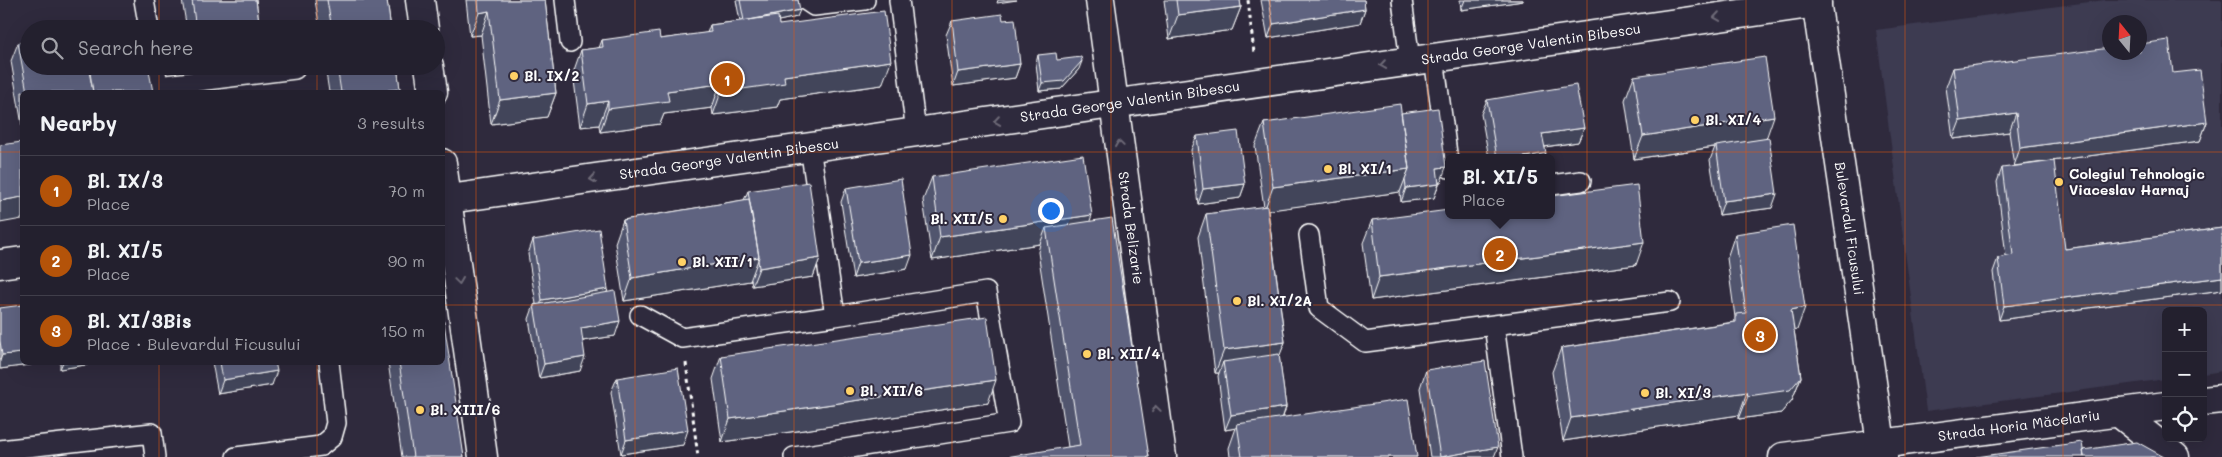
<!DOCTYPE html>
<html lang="en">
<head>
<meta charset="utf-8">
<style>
	body { margin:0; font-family:Mali,sans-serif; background:#2b2836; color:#f1f3f6 }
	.controls { position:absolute; right:15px; bottom:15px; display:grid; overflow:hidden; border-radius:8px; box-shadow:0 5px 20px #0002 }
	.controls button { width:45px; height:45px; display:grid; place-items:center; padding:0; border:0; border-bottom:1px solid #403e4a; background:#23202e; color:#f1f3f6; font:25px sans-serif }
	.compass { position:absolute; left:2102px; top:15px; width:45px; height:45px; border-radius:50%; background:#23202e; box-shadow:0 5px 20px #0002; rotate:342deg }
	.you { position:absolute; left:1050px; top:210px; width:18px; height:18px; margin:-12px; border:4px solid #fff; border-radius:50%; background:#1a73e8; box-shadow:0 0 0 8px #1a73e833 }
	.badge { display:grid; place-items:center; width:32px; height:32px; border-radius:50%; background:#b45309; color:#fff; font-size:16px; font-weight:700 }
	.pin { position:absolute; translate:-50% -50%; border:2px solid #fff; box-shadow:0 1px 5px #0006 }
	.popup { position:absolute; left:1445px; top:154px; width:110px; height:65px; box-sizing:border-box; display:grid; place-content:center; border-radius:8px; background:#23202e; filter:drop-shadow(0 1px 4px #0005); font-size:16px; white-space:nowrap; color:#a3a3aa }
	.popup b { font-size:19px; color:#f1f3f6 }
	.popup::after { content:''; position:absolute; left:50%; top:100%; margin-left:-10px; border:10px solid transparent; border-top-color:#23202e }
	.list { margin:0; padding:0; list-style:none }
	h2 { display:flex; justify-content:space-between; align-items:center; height:65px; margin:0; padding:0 20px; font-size:21px }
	h2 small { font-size:16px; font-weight:400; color:#a3a3aa }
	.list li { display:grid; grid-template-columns:32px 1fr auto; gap:15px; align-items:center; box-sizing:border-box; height:70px; padding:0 20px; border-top:1px solid #403e4a }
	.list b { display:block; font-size:19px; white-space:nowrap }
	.list p { margin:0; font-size:16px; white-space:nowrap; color:#a3a3aa }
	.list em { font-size:16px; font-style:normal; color:#a3a3aa }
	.icon { flex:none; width:28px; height:28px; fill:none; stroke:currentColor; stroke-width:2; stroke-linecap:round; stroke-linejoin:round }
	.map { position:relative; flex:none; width:2222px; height:457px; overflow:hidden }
	.search { position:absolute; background:#23202e; box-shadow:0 5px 20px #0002; left:20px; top:20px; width:425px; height:55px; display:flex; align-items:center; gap:12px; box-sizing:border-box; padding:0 18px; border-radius:28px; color:#a3a3aa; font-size:19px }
	.panel { position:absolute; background:#23202e; box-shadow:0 5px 20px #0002; left:20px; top:90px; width:425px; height:275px; border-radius:8px }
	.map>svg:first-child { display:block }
</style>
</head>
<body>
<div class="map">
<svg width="2222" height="457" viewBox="0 0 2222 457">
	<rect width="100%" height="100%" fill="#2f2a3d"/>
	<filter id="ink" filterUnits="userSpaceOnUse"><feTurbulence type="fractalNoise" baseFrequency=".02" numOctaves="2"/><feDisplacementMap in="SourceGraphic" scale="10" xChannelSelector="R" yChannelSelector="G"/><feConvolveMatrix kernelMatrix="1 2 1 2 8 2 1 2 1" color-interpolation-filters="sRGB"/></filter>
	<g filter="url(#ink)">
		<!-- built -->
		<path fill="#3d3b51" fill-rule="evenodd" d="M2105 0H2222V371L2203 374V311H2166V379L1926 411 1876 30ZM2110 22H2140V52H2110Z"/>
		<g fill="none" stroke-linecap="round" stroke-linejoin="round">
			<defs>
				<path id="lane" d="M144 0 149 29
					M565 0 570 42
					M805 0 814 6 865 0
					M899 0 916 132
					M1402 0 1410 61
					M1434 58 1449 168
					M155 66 159 92
					M158 86 295 69
					M1551 185 1581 181
					M1309 235 1319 308 1365 342 1494 325 1512 457
					M640 315 682 338 835 316
					M1494 325 1670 302
					M0 450 152 433 155 457
					M236 457 321 446 332 437 336 423 329 362
					M794 457 1009 423 986 292 835 316 810 147"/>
				<g id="street">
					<path d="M420 0 424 29"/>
					<path id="s1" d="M1100 0 1162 457"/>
					<path d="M429 66 433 92"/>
					<path d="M442 163 483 457"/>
					<path id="s2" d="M442 200 1817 3"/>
					<path d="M0 264 22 261"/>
					<path d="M2203 401 2222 399"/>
					<path d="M2118 412 2175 457"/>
					<path id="s3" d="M1783 457 2166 406"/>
				</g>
				<g id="secondary">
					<path id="s4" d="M1816 0 1883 457"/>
				</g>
			</defs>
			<!-- lane casing -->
			<use href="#lane" stroke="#fff" stroke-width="22"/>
			<!-- street casing -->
			<use href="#street" stroke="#fff" stroke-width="31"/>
			<!-- secondary casing -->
			<use href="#secondary" stroke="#fff" stroke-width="31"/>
			<!-- path -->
			<path stroke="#fff" stroke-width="3" stroke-dasharray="4 4" stroke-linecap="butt" d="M1248 0 1254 53
				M686 363 698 457"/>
			<!-- lane -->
			<use href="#lane" stroke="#2f2a3d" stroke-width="19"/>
			<!-- street -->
			<use href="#street" stroke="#2f2a3d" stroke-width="28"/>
			<!-- secondary -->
			<use href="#secondary" stroke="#2f2a3d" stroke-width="28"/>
		</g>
		<!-- wall -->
		<path fill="#51556e" stroke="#fff" d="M182 0H256L260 29H187Z
			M315 0H387L391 29H320Z
			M466 0H545L556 93 547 117 491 124 481 35 470 36Z
			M736 0H798L797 17 778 21 779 25 882 85 780 99 777 107 713 115 712 108 664 114 660 124 600 132 599 125 580 127 573 73 581 50 599 48 602 40 660 39 707 33 710 25 740 21Z
			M1164 0H1240L1241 7 1232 30 1169 39Z
			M1261 0H1364L1365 9 1360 23 1268 38Z
			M1460 0H1523V1L1461 10Z
			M1003 20 1020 64 1015 78 953 86 946 35 952 21Z
			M18 43 153 92H22V125L11 61Z
			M1038 55 1079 69 1061 89 1039 91 1036 63Z
			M325 66H397L400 89 399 92H329Z
			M1953 68 2173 73 2207 122 2200 141 2014 166 2009 132 1953 139 1946 87Z
			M1634 76 1766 139 1772 208 1719 215 1710 160 1715 147 1634 159 1625 100Z
			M1487 100 1584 128 1578 142 1545 147 1544 158H1489L1481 114Z
			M1401 113 1441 182H1439V184L1434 198 1401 202 1400 192 1268 210 1285 342 1279 356 1286 407 1283 417 1417 457H1230L1229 448 1236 428 1225 430 1218 376 1219 373H1215L1198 237 1206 214 1264 207 1255 146 1264 123Z
			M1197 136 1245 184 1240 198 1198 204 1191 150Z
			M2002 168 2065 249 2222 228V290L1999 320 1993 272 1998 258 2006 256 1997 182Z
			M932 177 1090 221 1149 457 1068 447 1038 252 1040 244 932 260 923 200Z
			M846 188 907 269 853 278 841 202Z
			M748 191 820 258 813 277 752 286 751 279 750 281 624 301 615 243 623 220 744 200Z
			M1372 220 1636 265 1371 300 1363 243Z
			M1735 234 1797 330H1794L1801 377 1792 400 1781 413 1739 419V415L1563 441 1552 372 1561 348 1734 322 1735 317 1727 258Z
			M533 240 608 289 607 292 615 336 583 341 580 371 539 378 529 319 534 305 536 304 528 254Z
			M0 308 43 363 0 369Z
			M721 356 988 403 722 442 713 379Z
			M60 362H104L60 369Z
			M212 362H275L272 385 218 394Z
			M388 362H442L464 457H402Z
			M1426 370 1494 457H1430L1420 388Z
			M617 378 683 445 621 454 611 392Z"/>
		<!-- shaded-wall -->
		<path fill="#42455a" stroke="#fff" d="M998 0H1017L997 3Z
			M1465 0H1523V1L1461 10Z
			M1241 7 1232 30 1169 39 1178 15Z
			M1365 9 1360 23 1268 38 1273 24Z
			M800 10 797 17 742 29 745 21Z
			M489 11 481 35 470 36 479 13Z
			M891 61 882 85 780 99 777 107 713 115 721 92 784 76Z
			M1082 61 1079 69 1061 89 1039 91 1042 83Z
			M1020 64 1015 78 953 86 958 72Z
			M195 66H237L193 72Z
			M720 84 712 108 664 114 660 124 600 132 608 109 667 91Z
			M400 89 399 92H387L388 90Z
			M556 93 547 117 491 124 500 100Z
			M608 101 599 125 580 127 588 104Z
			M2016 113 2009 132 1953 139 1960 121Z
			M1774 116 1766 139 1634 159 1643 136Z
			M2207 122 2200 141 2014 166 2020 148Z
			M1584 128 1578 142 1537 148 1542 134Z
			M1546 153 1544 158H1518Z
			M1446 167 1441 182 1432 183 1437 168Z
			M1409 169 1400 192 1264 211 1273 187Z
			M1245 184 1240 198 1198 204 1203 189Z
			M1439 184 1434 198 1401 202 1406 188Z
			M1777 194 1772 208 1719 215 1724 201Z
			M22 197V219L0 223V201Z
			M1092 215 1084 238 1046 228 1040 244 932 260 940 237Z
			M1644 242 1636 265 1371 300 1379 277Z
			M912 255 907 269 853 278 858 263Z
			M759 257 750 281 624 301 632 278Z
			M820 258 813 277 752 286 759 268Z
			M2222 277V290L1999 320 2004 306Z
			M608 289 603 304 537 314 542 300Z
			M1805 307 1797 330 1783 333 1791 310Z
			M620 321 615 336 576 342 581 328Z
			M1285 342 1276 365 1223 362 1219 373H1215L1224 350Z
			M22 353V362H43V363L0 369V361L2 355Z
			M585 357 580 371 539 378 544 364Z
			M63 362H104L60 369Z
			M277 371 272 385 218 394 223 380Z
			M1801 377 1792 400 1781 413 1739 419 1748 396Z
			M996 380 988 403 722 442 730 419Z
			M1747 392 1739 415 1563 441 1571 418Z
			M1286 407 1281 422 1237 424 1236 428 1225 430 1231 415Z
			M688 430 683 445 621 454 626 440Z
			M1498 447 1494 457H1440Z"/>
		<!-- building -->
		<path fill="#5e6380" stroke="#fff" d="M192 0H256L260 29H196Z
			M327 0H387L391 29H332Z
			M478 0H545L556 93 500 100 489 11 479 13Z
			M740 0H798L800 10 744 21Z
			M1176 0H1240L1241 7 1178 15Z
			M1269 0H1364L1365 9 1273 24Z
			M884 11 891 61 784 76 785 83 721 92 720 84 667 91 669 101 608 109V101L588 104 581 50 603 47 602 40 659 32 660 39 711 32 710 25 778 16 779 25Z
			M1002 14 1003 20 1015 19 1020 64 958 72 952 21Z
			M142 26 143 29H125Z
			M29 40V66H88L93 92H27L18 43Z
			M2169 40 2173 73 2200 70 2207 122 2020 148 2016 113 1960 121 1953 68 2110 48V52H2140V44Z
			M1056 53 1057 60 1081 57 1082 61 1064 81 1042 83 1038 55Z
			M1765 57 1774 116 1643 136 1634 76Z
			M89 66H148L153 92H93Z
			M337 66H397L400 89 388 90 389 92H341Z
			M1576 85 1584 128 1542 134 1546 153 1518 158H1497L1487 100Z
			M1400 104 1409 169 1273 187 1264 123Z
			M1438 108 1446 167 1437 168 1439 184 1406 188 1405 179 1409 169 1401 113Z
			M1238 131 1245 184 1203 189 1197 136Z
			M1769 138 1777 194 1724 201 1716 146Z
			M22 142V197L0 201V145Z
			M1083 155 1092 215 940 237 932 177Z
			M2054 161 2065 249 2222 228V277L2004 306 1998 258 2013 255 2002 168Z
			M901 179 912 255 858 263 846 188Z
			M809 182 820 258 759 268 758 260 759 257 748 191Z
			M1637 185 1644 242 1379 277 1372 220 1449 210V215H1551V196Z
			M749 199 759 257 632 278 623 220Z
			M1267 206 1285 342 1224 350 1206 214Z
			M1112 218 1149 457H1006L1080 445 1046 228Z
			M1793 225 1805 307 1791 310 1801 377 1790 390 1748 396 1747 392 1571 418 1561 348 1736 322V314L1746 313 1735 234Z
			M599 229 608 289 542 300 533 240Z
			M615 291 620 321 581 328 585 357 544 364 534 305Z
			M22 305V353L2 355 0 341V308Z
			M442 309 464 457H413L399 362H442Z
			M987 317 996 380 730 419 721 356Z
			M1279 354 1286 407 1231 415 1223 362Z
			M1485 361 1498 447 1440 457 1426 370Z
			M220 362H275L277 371 223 380Z
			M678 368 688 430 626 440 617 378Z
			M1408 399 1417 457H1242L1237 424Z
			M2082 442 2084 457H1976Z
			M2137 442 2164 457H2084L2083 450Z"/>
		<!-- one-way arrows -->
		<defs><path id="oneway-chevron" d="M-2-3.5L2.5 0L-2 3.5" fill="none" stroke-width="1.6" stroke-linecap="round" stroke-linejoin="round" transform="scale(1.25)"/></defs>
		<g stroke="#6d6a77">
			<use href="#oneway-chevron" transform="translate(1717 17) rotate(172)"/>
			<use href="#oneway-chevron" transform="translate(1383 65) rotate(172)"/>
			<use href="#oneway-chevron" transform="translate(997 121) rotate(172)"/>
			<use href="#oneway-chevron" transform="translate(1119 144) rotate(-98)"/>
			<use href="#oneway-chevron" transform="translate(593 179) rotate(172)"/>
			<use href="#oneway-chevron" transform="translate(459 281) rotate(82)"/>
			<use href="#oneway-chevron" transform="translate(1156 409) rotate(-98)"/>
		</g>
	</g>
	<!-- grid -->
	<path fill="none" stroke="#e8590c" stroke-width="1" stroke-opacity="0.55" d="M159 0V29M317 0V29M476 0V457M635 0V457M794 0V457M952 0V457M1111 0V457M1270 0V457M1428 0V457M1587 0V457M1746 0V457M1905 0V457M2063 0V457M159 66V92M317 66V92M0 152H22M442 152H2222M0 305H22M442 305H2222M159 362V457M317 362V457"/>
	<!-- markers -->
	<g fill="#ffd166" stroke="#2f2a3d" stroke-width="2">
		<circle cx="514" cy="76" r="5"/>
		<circle cx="1695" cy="120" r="5"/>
		<circle cx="1328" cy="169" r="5"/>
		<circle cx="2059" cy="182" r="5"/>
		<circle cx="1003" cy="219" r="5"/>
		<circle cx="682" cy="262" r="5"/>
		<circle cx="1237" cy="301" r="5"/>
		<circle cx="1087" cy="354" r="5"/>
		<circle cx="850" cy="391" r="5"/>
		<circle cx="1645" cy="393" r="5"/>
		<circle cx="420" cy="410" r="5"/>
	</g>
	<g text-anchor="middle" stroke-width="4" stroke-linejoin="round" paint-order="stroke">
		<!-- street labels -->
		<g font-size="14" fill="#fff" stroke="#2f2a3d">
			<text dy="5" stroke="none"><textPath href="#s2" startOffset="1100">Strada George Valentin Bibescu</textPath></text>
			<text dy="5" stroke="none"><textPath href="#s2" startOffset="695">Strada George Valentin Bibescu</textPath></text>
			<text dy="5" stroke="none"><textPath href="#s2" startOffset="290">Strada George Valentin Bibescu</textPath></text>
			<text dy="5" stroke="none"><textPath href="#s1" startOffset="230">Strada Belizarie</textPath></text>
			<text dy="5" stroke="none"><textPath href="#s4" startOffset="231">Bulevardul Ficusului</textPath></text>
			<text dy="5" stroke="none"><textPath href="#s3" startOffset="238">Strada Horia Măcelariu</textPath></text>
		</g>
		<!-- poi labels -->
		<g font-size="14" font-weight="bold" fill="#fff" stroke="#2f2a3d" text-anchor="start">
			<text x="524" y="81">Bl. IX/2</text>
			<text x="1705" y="125">Bl. XI/4</text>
			<text x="1338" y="174">Bl. XI/1</text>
			<text x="2069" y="179">Colegiul Tehnologic<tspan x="2069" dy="16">Viaceslav Harnaj</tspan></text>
			<text x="993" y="224" text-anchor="end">Bl. XII/5</text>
			<text x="692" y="267">Bl. XII/1</text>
			<text x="1247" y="306">Bl. XI/2A</text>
			<text x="1097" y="359">Bl. XII/4</text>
			<text x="860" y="396">Bl. XII/6</text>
			<text x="1655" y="398">Bl. XI/3</text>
			<text x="430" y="415">Bl. XIII/6</text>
		</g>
	</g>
</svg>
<div class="controls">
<button>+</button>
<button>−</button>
<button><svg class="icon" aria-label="locate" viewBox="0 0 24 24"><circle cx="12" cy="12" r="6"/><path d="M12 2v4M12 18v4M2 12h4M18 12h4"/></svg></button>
</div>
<svg class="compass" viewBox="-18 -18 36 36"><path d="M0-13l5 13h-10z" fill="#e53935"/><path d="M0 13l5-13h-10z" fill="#a3a3aa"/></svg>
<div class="you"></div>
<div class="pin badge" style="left:727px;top:79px">1</div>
<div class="pin badge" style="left:1500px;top:254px">2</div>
<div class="popup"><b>Bl. XI/5</b>Place</div>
<div class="pin badge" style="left:1760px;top:335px">3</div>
<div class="search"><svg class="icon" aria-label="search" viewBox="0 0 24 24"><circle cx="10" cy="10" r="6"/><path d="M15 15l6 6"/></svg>Search here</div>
<section class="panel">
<h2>Nearby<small>3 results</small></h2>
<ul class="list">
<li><span class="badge">1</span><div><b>Bl. IX/3</b><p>Place</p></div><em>70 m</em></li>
<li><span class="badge">2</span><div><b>Bl. XI/5</b><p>Place</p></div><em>90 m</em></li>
<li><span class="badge">3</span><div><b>Bl. XI/3Bis</b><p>Place · Bulevardul Ficusului</p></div><em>150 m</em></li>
</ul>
</section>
</div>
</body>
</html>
